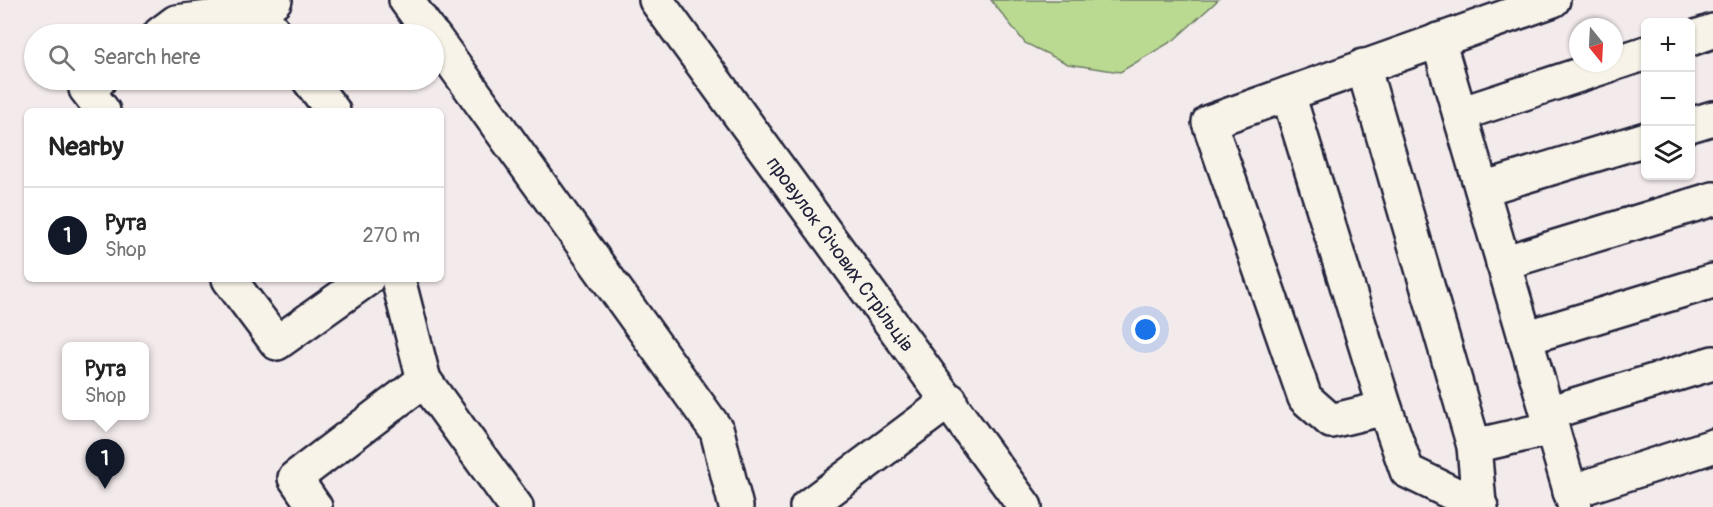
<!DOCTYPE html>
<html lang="en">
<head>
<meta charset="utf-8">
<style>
	body { margin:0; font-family:Pangolin,sans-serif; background:#f6f6f6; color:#222 }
	.controls { position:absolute; right:18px; top:18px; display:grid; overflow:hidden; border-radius:9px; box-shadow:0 2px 4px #0004 }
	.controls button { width:54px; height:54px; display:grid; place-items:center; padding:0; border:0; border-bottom:2px solid #e0e0e0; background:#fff; color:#222; font:30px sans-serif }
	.compass { position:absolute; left:1569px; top:18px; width:54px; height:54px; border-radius:50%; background:#fff; box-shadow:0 2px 4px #0004; rotate:162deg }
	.you { position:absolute; left:1146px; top:330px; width:21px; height:21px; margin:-15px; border:4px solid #fff; border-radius:50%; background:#1a73e8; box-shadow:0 0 0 9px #1a73e833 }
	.badge { display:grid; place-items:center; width:39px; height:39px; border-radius:50%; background:#111827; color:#fff; font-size:20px; font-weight:700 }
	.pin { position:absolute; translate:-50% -50px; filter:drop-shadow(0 2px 3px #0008) }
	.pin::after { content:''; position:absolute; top:32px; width:21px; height:18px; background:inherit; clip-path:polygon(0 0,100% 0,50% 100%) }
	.popup { position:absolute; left:62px; top:342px; width:87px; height:78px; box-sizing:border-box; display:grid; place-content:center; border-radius:9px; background:#fff; filter:drop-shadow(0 2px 4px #0005); font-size:20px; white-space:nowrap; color:#767676 }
	.popup b { font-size:22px; color:#222 }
	.popup::after { content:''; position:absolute; left:50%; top:100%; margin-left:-12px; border:12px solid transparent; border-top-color:#fff }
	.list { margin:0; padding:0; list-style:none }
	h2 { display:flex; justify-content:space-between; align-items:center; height:78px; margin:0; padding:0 24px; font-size:26px }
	h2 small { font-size:20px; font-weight:400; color:#767676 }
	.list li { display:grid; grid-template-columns:39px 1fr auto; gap:18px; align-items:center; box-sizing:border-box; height:96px; padding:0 24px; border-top:2px solid #e0e0e0 }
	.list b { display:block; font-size:22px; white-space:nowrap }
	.list p { margin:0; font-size:20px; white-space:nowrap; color:#767676 }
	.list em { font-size:20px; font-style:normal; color:#767676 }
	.icon { flex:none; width:33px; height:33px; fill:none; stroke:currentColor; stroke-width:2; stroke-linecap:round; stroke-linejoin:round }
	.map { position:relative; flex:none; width:1713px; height:507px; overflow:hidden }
	.search { position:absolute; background:#fff; box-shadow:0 2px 4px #0004; left:24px; top:24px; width:420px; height:66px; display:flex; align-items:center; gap:15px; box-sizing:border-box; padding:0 21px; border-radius:33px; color:#767676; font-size:22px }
	.panel { position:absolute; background:#fff; box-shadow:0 2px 4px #0004; left:24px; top:108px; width:420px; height:174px; border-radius:9px }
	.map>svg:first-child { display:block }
</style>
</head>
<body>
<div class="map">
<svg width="1713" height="507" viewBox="0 0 1713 507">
	<rect width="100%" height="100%" fill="#f3eaeb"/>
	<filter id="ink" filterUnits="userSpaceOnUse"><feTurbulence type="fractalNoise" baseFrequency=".0167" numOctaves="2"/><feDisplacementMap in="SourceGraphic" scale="12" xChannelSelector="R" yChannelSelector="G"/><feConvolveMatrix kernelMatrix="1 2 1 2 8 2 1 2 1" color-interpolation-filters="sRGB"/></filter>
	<g filter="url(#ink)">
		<!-- green -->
		<path fill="#bad991" stroke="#6e7e66" stroke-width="1.5" d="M991 0H1218L1174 40 1120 72 1068 64 1025 43Z"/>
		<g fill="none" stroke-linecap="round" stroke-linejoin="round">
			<defs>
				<g id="minor">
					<path d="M406 0 431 34"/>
					<path id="s1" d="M656 0 1025 507"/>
					<path d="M259 12 276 34"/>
					<path d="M160 34 176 22 259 12 275 0"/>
					<path d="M434 37 717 431 736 507"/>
					<path d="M1690 39 1713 31"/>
					<path d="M1438 40 1575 507"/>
					<path d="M1363 66 1474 446 1479 504"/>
					<path d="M99 80 86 89 103 111"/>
					<path d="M309 80 333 111"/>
					<path d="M1288 94 1385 408"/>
					<path d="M1460 114 1646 53"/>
					<path d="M1690 125 1713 118"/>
					<path d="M1482 189 1646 139"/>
					<path d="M1503 263 1713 199"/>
					<path d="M229 279 277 343 367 279"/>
					<path d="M398 279 424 380"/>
					<path d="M1525 338 1713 281"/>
					<path d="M1548 413 1713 363"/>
					<path d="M1474 446 1552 428"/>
					<path d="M1570 492 1713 446"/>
					<path d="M315 507 295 478 424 380 516 507"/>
					<path d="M807 507 950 400"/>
					<path d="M1481 507 1407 471 1385 408 1331 421 1305 398 1209 122 1553 0"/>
				</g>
			</defs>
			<!-- minor casing -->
			<use href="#minor" stroke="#22223b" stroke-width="38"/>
			<!-- minor -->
			<use href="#minor" stroke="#f7f3e8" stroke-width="33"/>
		</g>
	</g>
	<g text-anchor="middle" stroke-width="6" stroke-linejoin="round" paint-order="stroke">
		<!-- street labels -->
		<g font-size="20" fill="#22223b" stroke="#f7f3e8">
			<text dy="7" stroke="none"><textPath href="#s1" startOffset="314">провулок Січових Стрільців</textPath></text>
		</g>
	</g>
</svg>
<div class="controls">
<button>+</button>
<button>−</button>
<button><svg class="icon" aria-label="layers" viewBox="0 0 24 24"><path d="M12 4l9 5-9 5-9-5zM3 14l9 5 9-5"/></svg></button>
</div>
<svg class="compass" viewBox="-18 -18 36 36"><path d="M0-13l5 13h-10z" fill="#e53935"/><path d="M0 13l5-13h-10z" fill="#767676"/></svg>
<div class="you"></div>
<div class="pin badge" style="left:105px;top:489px">1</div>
<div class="popup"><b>Рута</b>Shop</div>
<div class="search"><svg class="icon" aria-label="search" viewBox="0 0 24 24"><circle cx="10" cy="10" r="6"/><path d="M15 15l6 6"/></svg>Search here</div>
<section class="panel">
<h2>Nearby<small></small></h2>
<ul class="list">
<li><span class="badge">1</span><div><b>Рута</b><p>Shop</p></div><em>270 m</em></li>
</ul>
</section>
</div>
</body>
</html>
